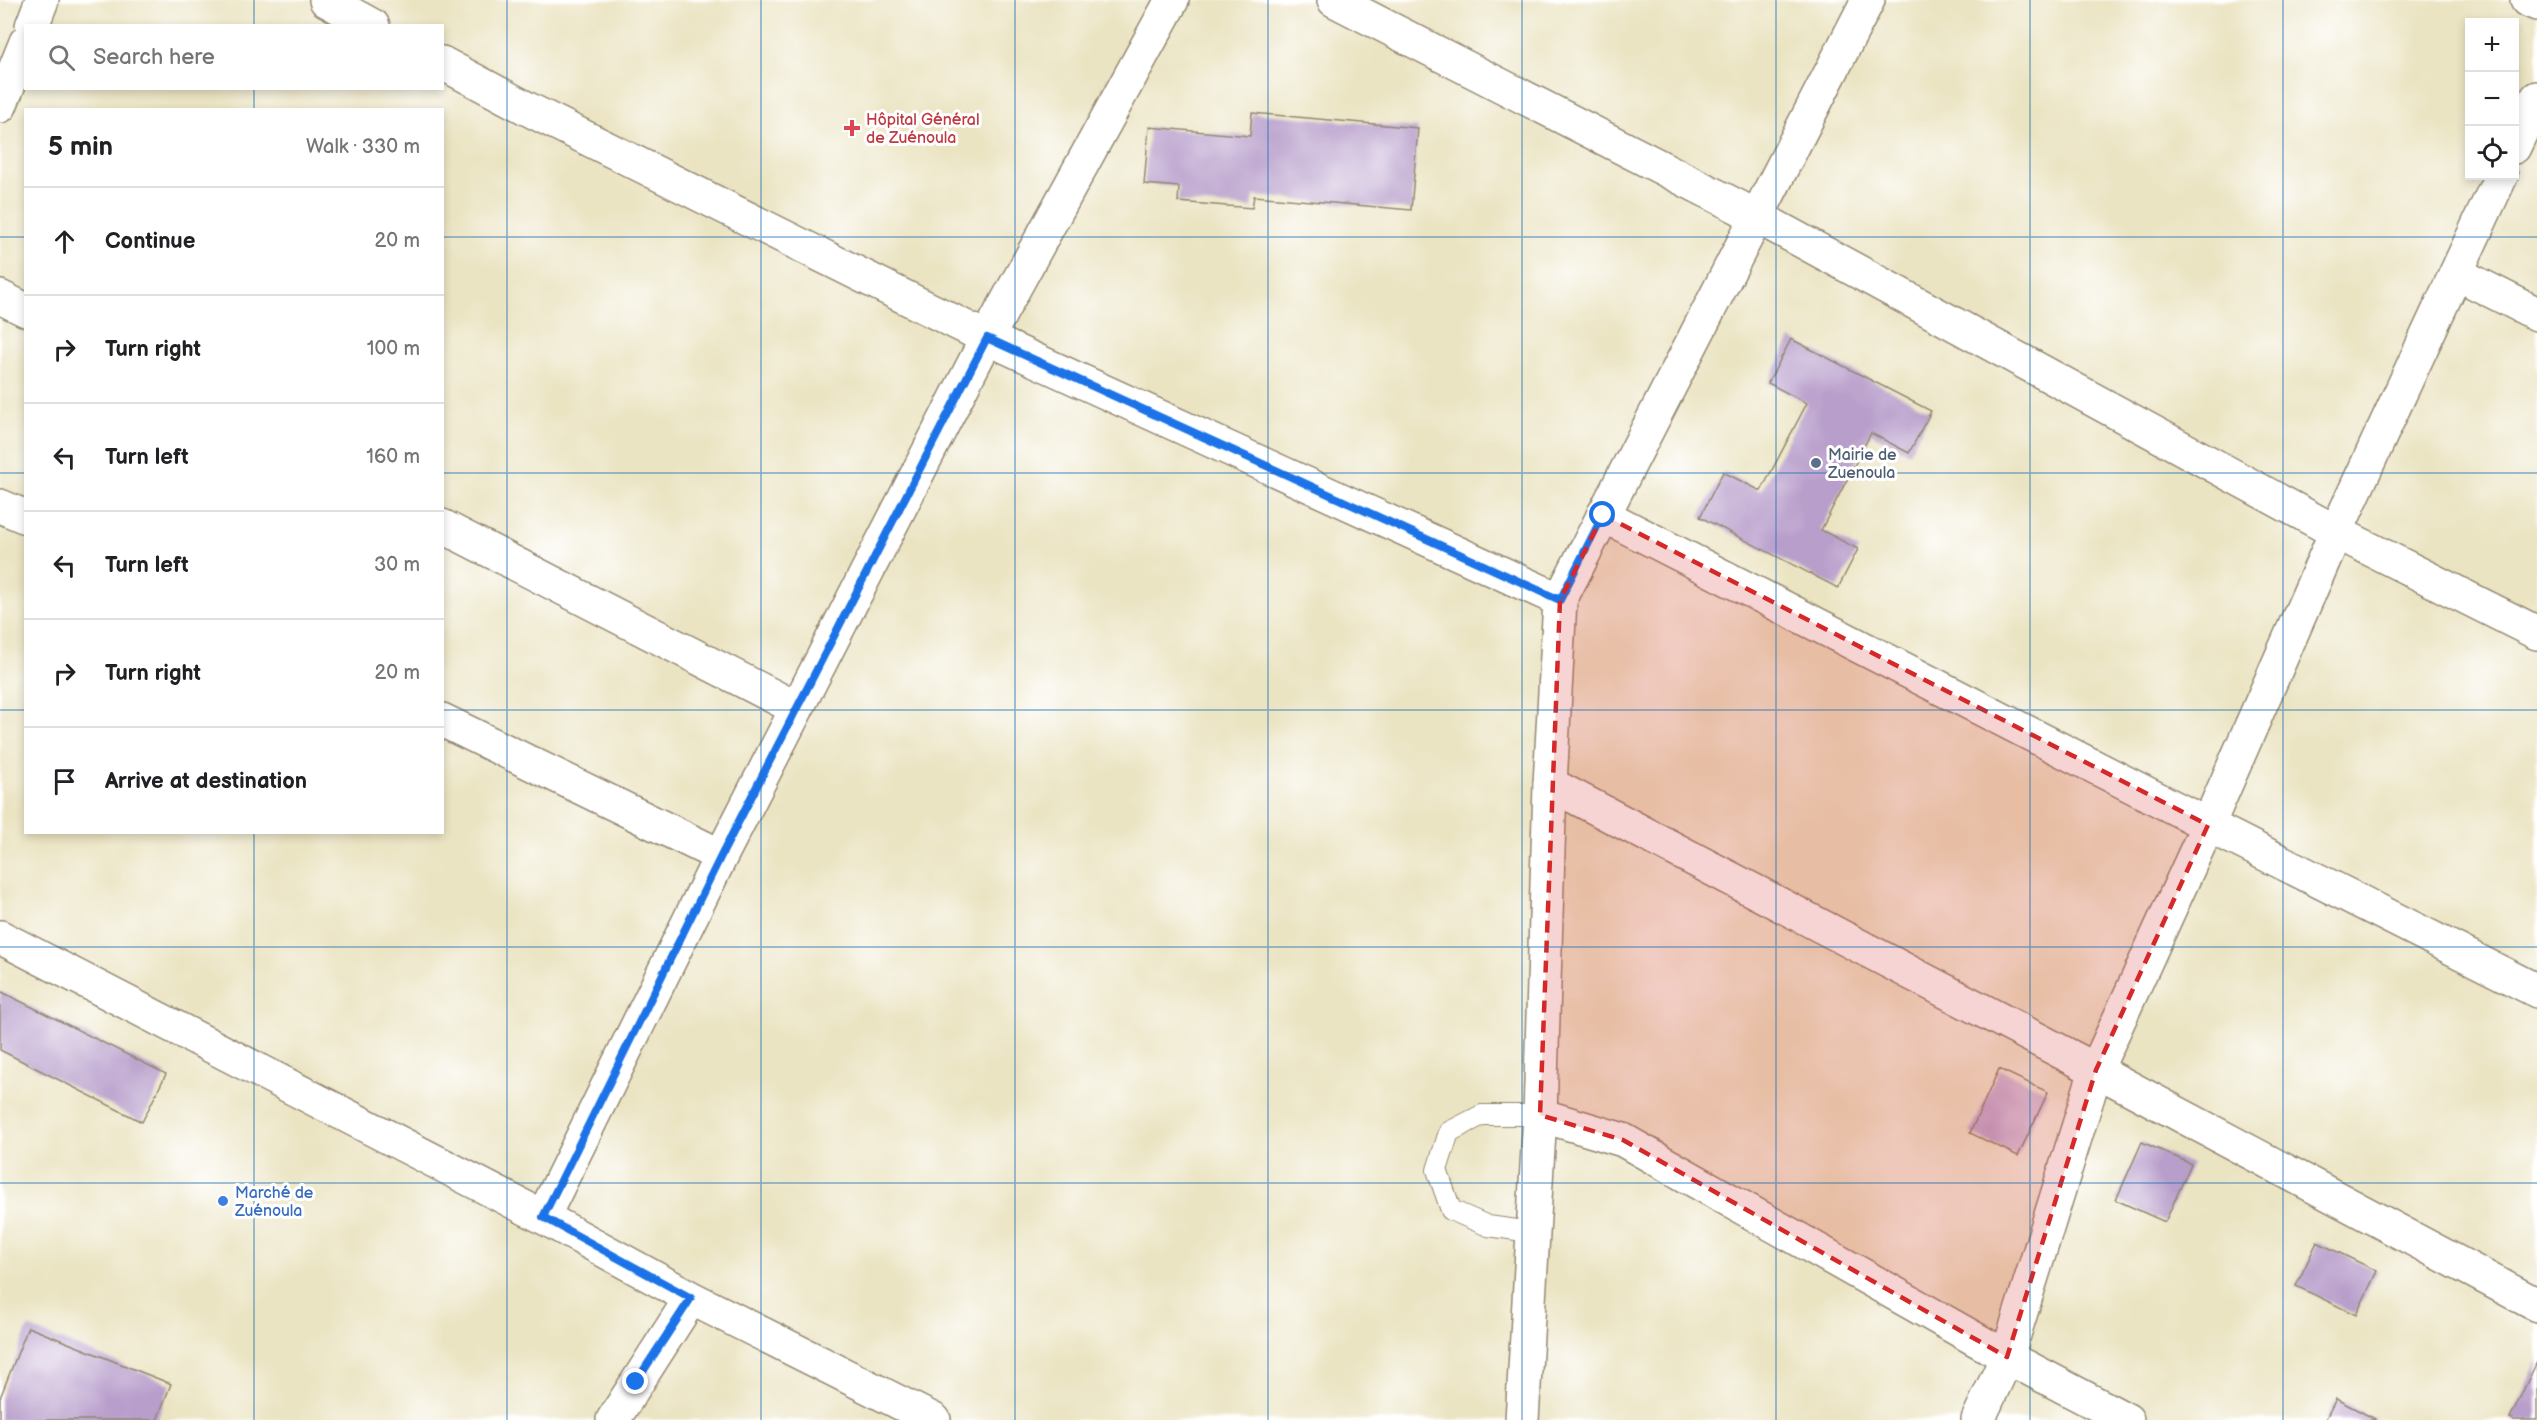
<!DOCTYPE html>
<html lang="en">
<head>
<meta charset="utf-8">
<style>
	body { margin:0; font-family:"Balsamiq Sans",sans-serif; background:#f2f2f2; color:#202124 }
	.controls { position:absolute; right:18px; top:18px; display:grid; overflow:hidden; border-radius:0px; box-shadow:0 3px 9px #0003 }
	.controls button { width:54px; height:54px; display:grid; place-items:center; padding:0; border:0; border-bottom:2px solid #e0e0e0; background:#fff; color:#202124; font:30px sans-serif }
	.stop { position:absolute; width:18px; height:18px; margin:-14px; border:4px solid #1a73e8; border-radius:50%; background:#fff }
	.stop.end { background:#1a73e8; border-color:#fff; box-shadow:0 2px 6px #0008 }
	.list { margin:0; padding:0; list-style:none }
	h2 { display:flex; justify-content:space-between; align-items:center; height:78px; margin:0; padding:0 24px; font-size:26px }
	h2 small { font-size:20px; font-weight:400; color:#757577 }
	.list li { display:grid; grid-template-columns:39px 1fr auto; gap:18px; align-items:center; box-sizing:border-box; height:108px; padding:0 24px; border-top:2px solid #e0e0e0 }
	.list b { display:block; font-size:22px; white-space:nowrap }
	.list em { font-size:20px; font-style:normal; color:#757577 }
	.icon { flex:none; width:33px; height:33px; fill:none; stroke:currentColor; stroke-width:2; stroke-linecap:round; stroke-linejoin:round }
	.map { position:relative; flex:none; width:2537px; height:1420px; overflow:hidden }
	.search { position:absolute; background:#fff; box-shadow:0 3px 9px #0003; left:24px; top:24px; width:420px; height:66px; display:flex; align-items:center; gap:15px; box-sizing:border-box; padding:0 21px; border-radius:0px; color:#757577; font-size:22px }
	.panel { position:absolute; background:#fff; box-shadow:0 3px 9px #0003; left:24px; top:108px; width:420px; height:726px; border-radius:0px }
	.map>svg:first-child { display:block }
</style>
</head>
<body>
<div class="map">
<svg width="2537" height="1420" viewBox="0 0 2537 1420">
	<rect width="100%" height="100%" fill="#fff"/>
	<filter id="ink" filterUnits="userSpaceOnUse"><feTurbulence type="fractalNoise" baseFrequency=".0167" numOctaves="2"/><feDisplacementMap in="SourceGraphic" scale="12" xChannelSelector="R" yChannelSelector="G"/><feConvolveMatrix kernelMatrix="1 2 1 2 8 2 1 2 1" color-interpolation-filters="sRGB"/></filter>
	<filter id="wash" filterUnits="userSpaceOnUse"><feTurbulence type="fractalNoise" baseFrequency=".008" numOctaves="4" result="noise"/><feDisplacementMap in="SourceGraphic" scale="24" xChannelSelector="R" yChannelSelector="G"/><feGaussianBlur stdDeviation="1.35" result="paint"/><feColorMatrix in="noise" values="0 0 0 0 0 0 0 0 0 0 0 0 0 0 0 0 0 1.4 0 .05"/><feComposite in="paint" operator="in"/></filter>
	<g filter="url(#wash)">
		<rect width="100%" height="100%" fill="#ebe4c3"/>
		<g id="blocks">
			<!-- building -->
			<path fill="#b89ecb" d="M1252 113 1418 128 1411 210 1254 196 1252 208 1178 202 1179 187 1144 184 1149 127 1250 136Z
				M1791 339 1931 411 1909 453 1871 433 1821 530 1858 549 1838 588 1700 517 1723 472 1761 491 1807 403 1768 383Z
				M0 991 166 1074 142 1122 0 1050Z
				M1999 1069 2048 1092 2018 1156 1970 1133Z
				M2142 1142 2191 1164 2165 1222 2116 1200Z
				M2317 1242 2377 1271 2356 1315 2296 1286Z
				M28 1327 171 1384 157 1420H0V1398Z
				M2537 1362V1420H2514L2510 1418Z
				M2336 1399 2377 1420H2325Z"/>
		</g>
	</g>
	<g filter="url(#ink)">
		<use href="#blocks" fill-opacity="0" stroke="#938770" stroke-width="1.5"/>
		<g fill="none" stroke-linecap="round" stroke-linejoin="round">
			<defs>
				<path id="service" d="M1531 1232 1488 1226 1451 1210 1437 1170 1449 1132 1482 1115H1540"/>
				<path id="minor" d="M326 0 373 26
					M1334 0 1756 216 2336 532 2537 633
					M442 63 528 109 987 338 1560 600
					M2514 147 2537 98
					M2456 273 2537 314
					M0 297 26 310
					M0 506 26 517
					M1603 515 2208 825 2537 991
					M442 526 796 708
					M442 720 721 856
					M1550 784 2096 1070 2537 1305
					M0 937 543 1217 691 1298 934 1420
					M1540 1115 1623 1140 2007 1357 2127 1420
					M543 1217 721 856 987 338 1172 0
					M613 1420 691 1298
					M1978 1420 2007 1357 2096 1070 2208 825 2336 532 2501 176"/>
				<path id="tertiary" d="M2527 0 2537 4
					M32 26 42 0
					M0 106 26 42
					M1522 1420 1540 1115 1550 784 1560 600 1868 0"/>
			</defs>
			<!-- service casing -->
			<use href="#service" stroke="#938770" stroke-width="22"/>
			<!-- minor casing -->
			<use href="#minor" stroke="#938770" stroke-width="36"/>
			<!-- tertiary casing -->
			<use href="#tertiary" stroke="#938770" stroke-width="36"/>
			<!-- service -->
			<use href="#service" stroke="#fff" stroke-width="20"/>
			<!-- minor -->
			<use href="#minor" stroke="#fff" stroke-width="33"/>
			<!-- tertiary -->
			<use href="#tertiary" stroke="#fff" stroke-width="33"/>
		</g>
	</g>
	<g fill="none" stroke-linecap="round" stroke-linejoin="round" filter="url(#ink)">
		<!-- route -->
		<path stroke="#1a73e8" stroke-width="8" d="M636 1382 691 1298 543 1217 721 856 987 338 1560 600 1603 515"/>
	</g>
	<!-- marked area -->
	<path fill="#d62828" fill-opacity="0.2" stroke="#d62828" stroke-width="4.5" stroke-dasharray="12 8" stroke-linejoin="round" d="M1603 515 2208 825 2096 1070 2007 1357 1623 1140 1540 1115 1560 600Z"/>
	<!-- grid -->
	<path fill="none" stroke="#1f6fb2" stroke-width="1.5" stroke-opacity="0.55" d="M254 0V26M507 0V1420M761 0V1420M1015 0V1420M1268 0V1420M1522 0V1420M1776 0V1420M2030 0V1420M2283 0V1420M254 88V110M0 237H26M442 237H2537M0 473H26M442 473H2537M0 710H26M442 710H2537M254 832V1420M0 947H2537M0 1183H2537"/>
	<!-- markers -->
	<path fill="#e0444e" stroke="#fff" stroke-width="2" d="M849 119h6v6h6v6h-6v6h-6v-6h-6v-6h6z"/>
	<circle fill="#5c6f8a" stroke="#fff" stroke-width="2" cx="1816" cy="463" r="6"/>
	<circle fill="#3f7fe0" stroke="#fff" stroke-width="2" cx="223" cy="1201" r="6"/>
	<g text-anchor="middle" stroke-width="6" stroke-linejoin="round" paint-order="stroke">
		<!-- health labels -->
		<g font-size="16" fill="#be3a42" stroke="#fff" text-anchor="start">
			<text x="866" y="125">Hôpital Général<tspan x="866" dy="18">de Zuénoula</tspan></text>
		</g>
		<!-- service labels -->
		<g font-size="16" fill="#4e5e75" stroke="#fff" text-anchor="start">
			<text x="1828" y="460">Mairie de<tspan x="1828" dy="18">Zuenoula</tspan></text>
		</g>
		<!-- shop labels -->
		<g font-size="16" fill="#366cbe" stroke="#fff" text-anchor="start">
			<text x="235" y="1198">Marché de<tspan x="235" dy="18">Zuénoula</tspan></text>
		</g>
	</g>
</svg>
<div class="controls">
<button>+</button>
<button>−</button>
<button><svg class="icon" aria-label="locate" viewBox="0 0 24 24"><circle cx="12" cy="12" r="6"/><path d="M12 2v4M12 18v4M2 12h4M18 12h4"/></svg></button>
</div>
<div class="stop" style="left:1603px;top:515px"></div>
<div class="stop end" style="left:636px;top:1382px"></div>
<div class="search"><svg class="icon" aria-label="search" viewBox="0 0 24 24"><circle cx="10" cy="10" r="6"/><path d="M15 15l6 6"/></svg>Search here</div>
<section class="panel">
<h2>5 min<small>Walk · 330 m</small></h2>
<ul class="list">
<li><svg class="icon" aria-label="ahead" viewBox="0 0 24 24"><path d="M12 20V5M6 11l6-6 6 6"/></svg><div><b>Continue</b></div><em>20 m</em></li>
<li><svg class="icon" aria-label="right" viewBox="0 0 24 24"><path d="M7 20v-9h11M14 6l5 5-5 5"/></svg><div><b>Turn right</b></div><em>100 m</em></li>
<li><svg class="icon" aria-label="left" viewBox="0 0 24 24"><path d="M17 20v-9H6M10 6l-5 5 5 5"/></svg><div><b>Turn left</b></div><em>160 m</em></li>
<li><svg class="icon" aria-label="left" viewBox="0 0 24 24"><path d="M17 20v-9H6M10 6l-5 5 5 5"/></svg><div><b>Turn left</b></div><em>30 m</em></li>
<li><svg class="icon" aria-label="right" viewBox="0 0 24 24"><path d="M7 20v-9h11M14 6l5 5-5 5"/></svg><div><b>Turn right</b></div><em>20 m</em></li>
<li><svg class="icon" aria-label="arrive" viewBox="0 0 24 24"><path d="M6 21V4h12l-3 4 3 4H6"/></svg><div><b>Arrive at destination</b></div></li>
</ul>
</section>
</div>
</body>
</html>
